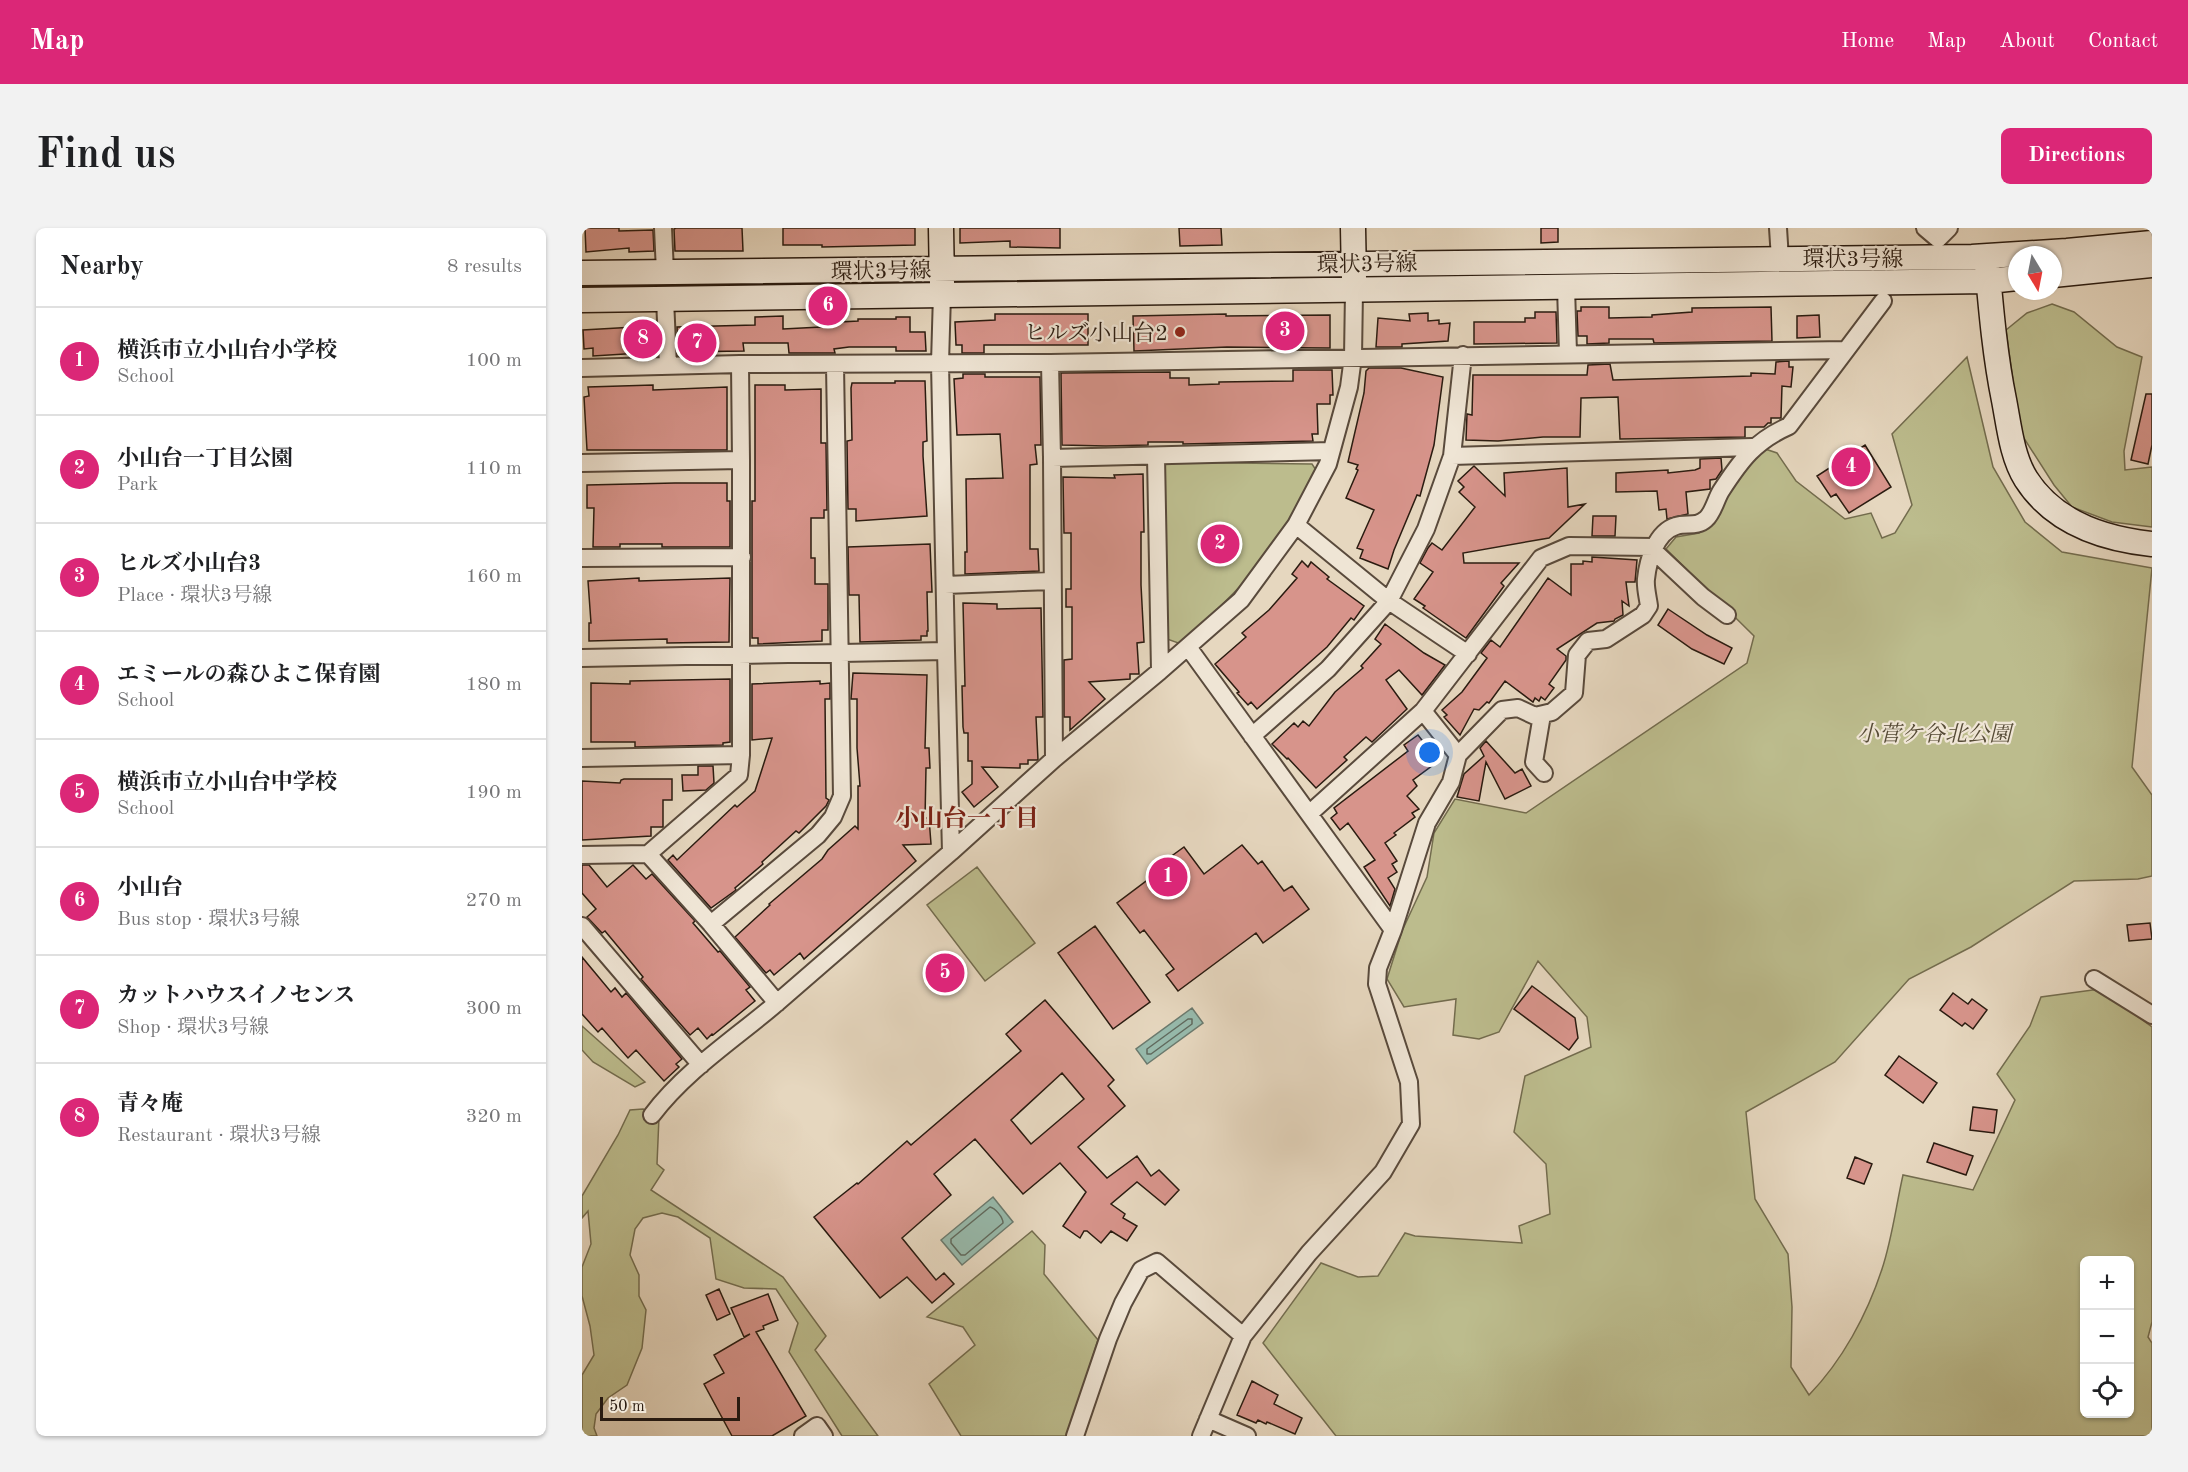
<!DOCTYPE html>
<html lang="en">
<head>
<meta charset="utf-8">
<style>
	body { margin:0; font-family:"Old Standard TT","Noto Serif JP",serif; background:#f2f2f2; color:#202124 }
	.controls { position:absolute; right:18px; bottom:18px; display:grid; overflow:hidden; border-radius:9px; box-shadow:0 2px 4px #0004 }
	.controls button { width:54px; height:54px; display:grid; place-items:center; padding:0; border:0; border-bottom:2px solid #e0e0e0; background:#fff; color:#202124; font:30px sans-serif }
	.compass { position:absolute; left:1426px; top:18px; width:54px; height:54px; border-radius:50%; background:#fff; box-shadow:0 2px 4px #0004; rotate:170deg }
	.scale { position:absolute; left:18px; bottom:15px; width:140px; box-sizing:border-box; padding-left:6px; border:3px solid #2a1b10; border-top:0; font-size:16px; line-height:21px; white-space:nowrap; color:#2a1b10; -webkit-text-stroke:4px #efe5d5; paint-order:stroke }
	.you { position:absolute; left:848px; top:525px; width:21px; height:21px; margin:-15px; border:4px solid #fff; border-radius:50%; background:#1a73e8; box-shadow:0 0 0 9px #1a73e833 }
	.badge { display:grid; place-items:center; width:39px; height:39px; border-radius:50%; background:#db2777; color:#fff; font-size:20px; font-weight:700 }
	.pin { position:absolute; translate:-50% -50%; border:3px solid #fff; box-shadow:0 2px 6px #0006 }
	.list { margin:0; padding:0; list-style:none }
	h2 { display:flex; justify-content:space-between; align-items:center; height:78px; margin:0; padding:0 24px; font-size:26px }
	h2 small { font-size:20px; font-weight:400; color:#757577 }
	.list li { display:grid; grid-template-columns:39px 1fr auto; gap:18px; align-items:center; box-sizing:border-box; height:108px; padding:0 24px; border-top:2px solid #e0e0e0 }
	.list b { display:block; font-size:22px; white-space:nowrap }
	.list p { margin:0; font-size:20px; white-space:nowrap; color:#757577 }
	.list em { font-size:20px; font-style:normal; color:#757577 }
	.icon { flex:none; width:33px; height:33px; fill:none; stroke:currentColor; stroke-width:2; stroke-linecap:round; stroke-linejoin:round }
	.map { position:relative; flex:none; width:1570px; height:1208px; overflow:hidden; border-radius:9px }
	header { display:flex; align-items:center; gap:36px; box-sizing:border-box; height:84px; padding:0 30px; background:#db2777; color:#fff }
	header strong { font-size:28px }
	nav { display:flex; gap:33px; margin-inline-start:auto; font-size:21px }
	.intro { display:flex; align-items:center; justify-content:space-between; box-sizing:border-box; height:144px; padding:0 36px }
	h1 { margin:0; font-size:42px }
	.button { padding:15px 27px; border-radius:9px; background:#db2777; color:#fff; font-size:21px; font-weight:700 }
	main { display:flex; gap:36px; padding:0 36px }
	aside { flex:1; background:#fff; border-radius:9px; box-shadow:0 2px 4px #0004 }
	.map>svg:first-child { display:block }
</style>
</head>
<body>
<header>
<strong>Map</strong>
<nav><a>Home</a><a>Map</a><a>About</a><a>Contact</a></nav>
</header>
<div class="intro"><h1>Find us</h1><a class="button">Directions</a></div>
<main>
<aside>
<h2>Nearby<small>8 results</small></h2>
<ul class="list">
<li><span class="badge">1</span><div><b>横浜市立小山台小学校</b><p>School</p></div><em>100 m</em></li>
<li><span class="badge">2</span><div><b>小山台一丁目公園</b><p>Park</p></div><em>110 m</em></li>
<li><span class="badge">3</span><div><b>ヒルズ小山台3</b><p>Place · 環状3号線</p></div><em>160 m</em></li>
<li><span class="badge">4</span><div><b>エミールの森ひよこ保育園</b><p>School</p></div><em>180 m</em></li>
<li><span class="badge">5</span><div><b>横浜市立小山台中学校</b><p>School</p></div><em>190 m</em></li>
<li><span class="badge">6</span><div><b>小山台</b><p>Bus stop · 環状3号線</p></div><em>270 m</em></li>
<li><span class="badge">7</span><div><b>カットハウスイノセンス</b><p>Shop · 環状3号線</p></div><em>300 m</em></li>
<li><span class="badge">8</span><div><b>青々庵</b><p>Restaurant · 環状3号線</p></div><em>320 m</em></li>
</ul>
</aside>
<div class="map">
<svg width="1570" height="1208" viewBox="0 0 1570 1208">
	<rect width="100%" height="100%" fill="#e6d7bf"/>
	<filter id="stains"><feTurbulence type="fractalNoise" baseFrequency=".00333" numOctaves="4"/><feColorMatrix values="0 0 0 0 .2 0 0 0 0 .09 0 0 0 0 .02 0 0 0 .5 -.17"/></filter>
	<radialGradient id="worn" r=".72"><stop offset=".6" stop-color="#630" stop-opacity="0"/><stop offset="1" stop-color="#630" stop-opacity=".3"/></radialGradient>
	<!-- green -->
	<path fill="#bcbc8d" stroke="#736c4e" stroke-width="1.5" fill-rule="evenodd" d="M1470 76 1492 84 1535 119 1560 129 1542 223 1543 242 1570 239V299L1530 294 1490 279 1472 257 1438 204 1424 102 1445 85Z
		M1385 129 1411 239 1443 294 1480 324 1570 340 1550 539 1570 567V648L1556 651 1492 653 1389 719 1327 751 1253 834 1164 884 1173 971 1206 1026 1210 1079 1209 1139 1227 1167C1260 1133 1285 1087 1300 1041 1310 1011 1314 978 1321 947L1391 962 1433 872 1415 846 1448 798 1459 769 1518 761 1570 799V1094L1566 1109 1570 1115V1208H754L681 1115 739 1035 776 1049 796 1048 823 1005 833 1008 940 1015 937 998 968 986 964 936 932 904 943 848 1009 819 1005 789 956 733 917 804 897 811 871 807 874 771 822 779 805 751 820 703 845 649 852 605 873 571 944 585 1165 435 1172 408 1084 321 1094 309 1117 305 1180 220 1195 225 1214 253 1263 291 1289 285 1300 310 1313 305 1330 277 1310 206ZM1502 1032H1548V1186H1502Z
		M587 234 730 236 734 242C726 259 719 276 710 292 681 340 639 378 599 416L585 411 580 240Z
		M395 639 453 715 403 753 345 677Z
		M0 798 63 854 53 859 11 834 0 822Z
		M61 881 77 889 75 936 82 942 69 962 201 1049 244 1108 233 1122 296 1208H260L207 1124 216 1095 194 1061 162 1060 134 1051 128 1010 96 989 80 985 61 990 53 1001 48 1027 57 1047V1068L64 1082 60 1120 45 1157 26 1170 14 1186 12 1200 15 1208H0V1147L12 1127 8 1098 0 1068V1039L9 1016 6 983 0 990V968L36 907 48 882Z
		M450 1003 463 1017 462 1046 516 1112 485 1208H379L347 1156 393 1117 381 1099 345 1089Z"/>
	<!-- water -->
	<path fill="#97baac" stroke="#6b7a6e" stroke-width="1.5" d="M610 780 621 795 565 836 554 821Z
		M411 969 431 994 380 1037 359 1012Z"/>
	<g fill="none" stroke-linecap="round" stroke-linejoin="round">
		<!-- shore -->
		<path stroke="#606a5e" stroke-width="1.5" d="M606 791H610V796L569 826H565V821Z
			M408 979C413 980 421 989 421 995L383 1027H379L369 1015V1011Z"/>
	</g>
	<!-- building -->
	<path fill="#d7948b" stroke="#2a1b10" stroke-width="1.5" fill-rule="evenodd" d="M3 0H37V3L71 2 72 23 47 24V20L4 24Z
		M94 0H160L161 23H93L92 1Z
		M201 0H333V17L240 19V17H201Z
		M378 0H478V20L428 19V13L378 15Z
		M597 0H639L640 17 598 18Z
		M959 0H976V14L959 15Z
		M999 79H1027V90L1070 89V87L1110 84V80L1189 79 1190 113 1072 115 1071 111H1027V115L1005 116V108H996L995 83H999Z
		M953 84H974L975 115 892 116V94H943V90H953Z
		M846 85V93L857 92V96L868 95 866 113 820 116V119H794L796 90 828 93 827 86Z
		M413 86H506V117H402V125H380V117H374L373 94 413 92Z
		M644 86V88L748 87V120L645 119 552 123 551 88Z
		M1237 87 1238 109 1215 110V88Z
		M201 88V101L239 99V95L276 93V91H314V89H328V104H343L344 123H314V119H267L252 121 253 125H207L206 115H161L162 123 96 124 95 99 173 97V89Z
		M70 98V99H74L75 124 11 128V120L2 121 1 102Z
		M1207 133V139H1211L1209 159 1200 158 1199 190H1189V195H1186L1182 199H1163V209L1038 211 1036 169 999 170 998 209H961L916 213 884 212 885 186 890 187 891 147H1005L1006 137 1028 136 1031 152 1169 148V145L1193 146 1194 134Z
		M787 140H819L861 149 852 217 838 268 835 267 812 322 806 341 778 330 781 322 775 320 792 282 764 270 776 242 774 241 776 237 766 234 782 165 784 143Z
		M711 142H750L751 167H748V176H735L736 206H730L731 213 601 216V214H566V217L524 218 480 217 479 145 588 144V150H607V157L637 156V154L711 153Z
		M381 146H403V149H458L459 217H453L455 236 448 237V321H456L457 343 383 346V324H385L384 251 421 250 418 206 375 207 372 151 381 150Z
		M313 153H343L345 213 341 214V228L345 288 274 293V281H266L265 213 270 212 269 160 270 155H313Z
		M71 157V162L145 159V222H5L2 169 7 168 6 159Z
		M173 157H203V162L239 161V215H244L245 282H242V290H229V330H233V356H246V402H240V413L176 416V410H170V273H173Z
		M1564 166H1570V217L1566 236 1549 232Z
		M1283 217 1309 259 1267 285 1254 266 1249 269 1235 248Z
		M1139 230 1140 242 1134 251 1128 252V261L1104 264 1106 286 1085 291 1084 281 1077 282 1075 263 1034 264V245L1086 242V245L1113 242 1118 240V231Z
		M892 238 923 268 922 245 985 240 986 279 1003 276 967 310 881 325 882 335H937L919 355 922 358 884 410 841 380 843 378 832 371 851 344 838 335 846 320 850 315 860 322 893 279 877 264 882 259 876 253Z
		M561 246 562 304H559V357L562 414 555 415 557 446H548V451L507 454 523 471 488 502V489H482V432L490 431V379H484V361H489V305H482L481 249 533 250 532 247Z
		M93 255H145V273H148V319H80V316H38V319H11L12 280H5V257Z
		M1011 288H1034L1033 308H1010Z
		M348 316 350 364H345L346 403H345V408H339V412L278 414 277 367H267L266 319Z
		M1010 329 1055 332 1053 354H1044L1047 378 1040 373 1041 387 1033 391 1032 393 1015 395 975 421 984 428V432L967 456 972 460 963 472 959 469 957 473 953 470 951 474 923 453 907 475 905 474 897 482 892 481 878 507 862 489 865 487 860 482 880 464 905 430 899 425 909 412 918 419 966 350 989 367V336H1001V333L1010 334Z
		M720 333 726 339 729 334 747 349 745 351 782 378 772 392 769 390 745 419 675 481 669 474 666 477 655 465 657 464 633 436 664 409 660 405 687 382 715 350 710 346Z
		M57 350V353L148 350 147 414 85 415V411L7 413V395H9L6 353Z
		M381 375 415 376V381L459 380 461 489H454L456 532H446V536H438V540L400 539 416 559 392 579 380 564 390 556V533H386V505H382L381 499 380 458H383Z
		M1086 381 1125 407 1150 420 1142 436 1110 421 1076 397Z
		M803 396 842 425 863 437 840 467 817 442 804 452 825 481 790 514 784 509 762 529 765 532 734 560 706 530 705 531 690 516 712 495 716 499 721 493 727 498 753 464 781 440 779 438 799 416 793 411Z
		M271 445 345 447 343 520H347L348 540H344L343 590H347L349 616 321 617 334 633 222 731 218 725 192 747 188 742 184 745 153 709 188 677 187 676 240 631 246 622 273 598 276 601V558H278L275 520V471H269Z
		M148 451V514L141 515V517L53 519V514H9V455L48 456V453Z
		M238 453V456L248 455V471H243L244 570 247 572 244 578 217 605 214 603 180 634 181 636 153 660 154 662 129 680 86 632 91 627 95 632 153 577 155 579 173 563 190 510 170 512V456Z
		M836 507 843 516 849 513 858 525 854 527 858 532 831 552 835 558 825 568 837 581 830 585 833 589 812 605 814 607 803 615 815 633 810 636 815 644 806 650 813 661 808 678 782 639 793 632 766 595 758 602 749 590 755 585 752 580 826 523 822 517Z
		M904 513 933 545 940 541 949 558 923 571 904 534 897 573 875 569 882 546 902 528 898 520Z
		M116 538H131L132 555 124 562 101 563 100 547H116Z
		M42 551H90V572H81V599H69V608L0 612V553L38 555 39 552Z
		M660 617 676 636 680 633 702 663 710 658 727 681 681 715 674 705 596 763 584 747 592 741 562 702 558 705 535 675 568 650 565 646 602 619 622 646Z
		M0 637H7L25 659 51 637 64 651 70 646 113 693 111 695 136 724 138 723 168 759 164 762 173 773 131 807 130 806 125 811 116 800 108 807 59 751 61 749 53 739 23 703 20 705 5 689 14 681 0 665Z
		M1568 695 1570 711 1547 713 1545 697Z
		M513 698 568 774 531 801 476 725Z
		M0 729 29 764 33 760 40 769 44 765 100 831 94 836 97 839 82 853 54 822 46 830 20 800 16 804 0 786Z
		M950 758 993 790 996 810 987 822 932 781Z
		M1371 765 1386 776 1390 771 1405 782 1391 801 1383 795 1380 798 1358 782Z
		M463 772 532 852 526 858 543 878 496 919 525 950 555 928 569 948 577 942 597 962 583 977 555 954 529 976 543 986 541 990 555 998 545 1013 529 1003 519 1015 505 1003H502L498 1010 481 998 504 964 478 935 441 966 393 911 352 946 369 967 320 1010 354 1052 362 1045 372 1056 350 1075 325 1049 298 1070 232 989 275 955 276 956 325 913 329 917 439 823 424 806ZM480 845 502 871 449 916 429 892Z
		M1317 828 1355 855 1341 875 1303 847Z
		M1391 879 1415 882 1412 905 1388 902Z
		M1352 915 1391 928 1384 947 1345 934Z
		M1273 929 1290 936 1282 956 1265 950Z
		M137 1061 148 1086 135 1092 124 1067Z
		M186 1066 196 1092 181 1098 182 1101 174 1104 224 1188 190 1208H150L122 1156 142 1145 132 1127 168 1106 162 1109 149 1080Z
		M670 1153 696 1167 692 1176 720 1190 713 1206 685 1194 684 1196 676 1192 674 1195 655 1187Z"/>
	<g fill="none" stroke-linecap="round" stroke-linejoin="round">
		<defs>
			<path id="street" d="M81 0 83 44
				M1196 0 1198 31
				M1343 0 1356 11 1367 0
				M984 59 986 125
				M360 66 358 135 364 423
				M83 71 86 138
				M468 135 1264 122
				M158 136 159 232
				M0 140 158 136 468 135 470 230 472 531
				M870 228 1170 219
				M574 229 578 443
				M470 230 749 223
				M0 235 159 232V527L0 530
				M714 297 807 373 886 426
				M1072 323 1121 369 1145 387
				M0 330 160 329
				M363 357 470 353
				M606 419 811 702
				M0 430 364 423 369 624C311 674 254 724 196 774 154 810 104 842 70 887
				M841 483 876 527
				M960 487 952 534 962 545
				M670 508 746 441 807 373 844 301 870 228 881 127
				M727 586 841 483 959 330 987 318 1072 319
				M369 624 472 531 578 443 659 372 714 297 746 236 767 159 771 129 772 63
				M66 626 157 547 159 527
				M0 627 66 626 129 696
				M0 698 119 837
				M1512 751 1570 787
				M195 775 129 696 236 607 251 589 260 568 253 137
				M626 1191 665 1208
				M221 1208 235 1198 242 1208
				M493 1208 526 1111 541 1075 559 1042 575 1034 661 1108
				M619 1208 661 1108 727 1025 801 944 829 896 827 854 795 756 796 740 811 702 845 595 869 554 876 527 920 482 936 480 953 488 970 484 992 465 995 427 1006 413 1024 411 1061 387 1067 378C1066 370 1063 359 1064 351 1066 332 1074 304 1094 298 1104 294 1114 300 1124 291 1131 285 1134 271 1139 263 1159 232 1173 213 1207 198L1301 73"/>
			<path id="secondary" d="M359 0 360 55
				M771 0 772 51
				M1405 36C1409 81 1413 128 1422 172 1427 198 1430 229 1444 251 1472 295 1522 311 1570 316
				M0 45 1390 29 1485 23 1570 15
				M1471 47 1570 37
				M0 72 1407 53 1435 50"/>
		</defs>
		<!-- street casing -->
		<use href="#street" stroke="#594a3c" stroke-width="20"/>
		<!-- secondary casing -->
		<use href="#secondary" stroke="#2a1b10" stroke-width="27"/>
		<!-- street -->
		<use href="#street" stroke="#efe5d5" stroke-width="16"/>
		<!-- secondary -->
		<use href="#secondary" stroke="#efe5d5" stroke-width="24"/>
	</g>
	<!-- markers -->
	<circle fill="#8f2418" stroke="#efe5d5" stroke-width="2" cx="598" cy="104" r="6"/>
	<g text-anchor="middle" stroke-width="4.5" stroke-linejoin="round" paint-order="stroke">
		<!-- street labels -->
		<g font-size="22" fill="#2a1b10" stroke="#efe5d5">
			<text x="1271" y="38">環状3号線</text>
			<text transform="translate(785 35) rotate(-1)" y="8">環状3号線</text>
			<text transform="translate(299 42) rotate(-1)" y="8">環状3号線</text>
		</g>
		<!-- poi labels -->
		<g font-size="22" fill="#2a1b10" stroke="#efe5d5" text-anchor="end">
			<text x="586" y="112">ヒルズ小山台2</text>
		</g>
		<!-- park labels -->
		<g font-size="22" font-style="italic" fill="#564b36" stroke="#efe5d5">
			<text x="1352" y="513">小菅ケ谷北公園</text>
		</g>
		<!-- neighbourhood labels -->
		<g font-size="24" font-weight="bold" fill="#7a1f14" stroke="#efe5d5">
			<text x="385" y="598">小山台一丁目</text>
		</g>
	</g>
	<rect width="100%" height="100%" filter="url(#stains)"/>
	<rect width="100%" height="100%" fill="url(#worn)"/>
</svg>
<div class="controls">
<button>+</button>
<button>−</button>
<button><svg class="icon" aria-label="locate" viewBox="0 0 24 24"><circle cx="12" cy="12" r="6"/><path d="M12 2v4M12 18v4M2 12h4M18 12h4"/></svg></button>
</div>
<svg class="compass" viewBox="-18 -18 36 36"><path d="M0-13l5 13h-10z" fill="#e53935"/><path d="M0 13l5-13h-10z" fill="#757577"/></svg>
<div class="scale">50 m</div>
<div class="you"></div>
<div class="pin badge" style="left:586px;top:649px">1</div>
<div class="pin badge" style="left:638px;top:316px">2</div>
<div class="pin badge" style="left:703px;top:103px">3</div>
<div class="pin badge" style="left:1269px;top:239px">4</div>
<div class="pin badge" style="left:363px;top:745px">5</div>
<div class="pin badge" style="left:246px;top:78px">6</div>
<div class="pin badge" style="left:115px;top:115px">7</div>
<div class="pin badge" style="left:61px;top:111px">8</div>
</div>
</main>
</body>
</html>
